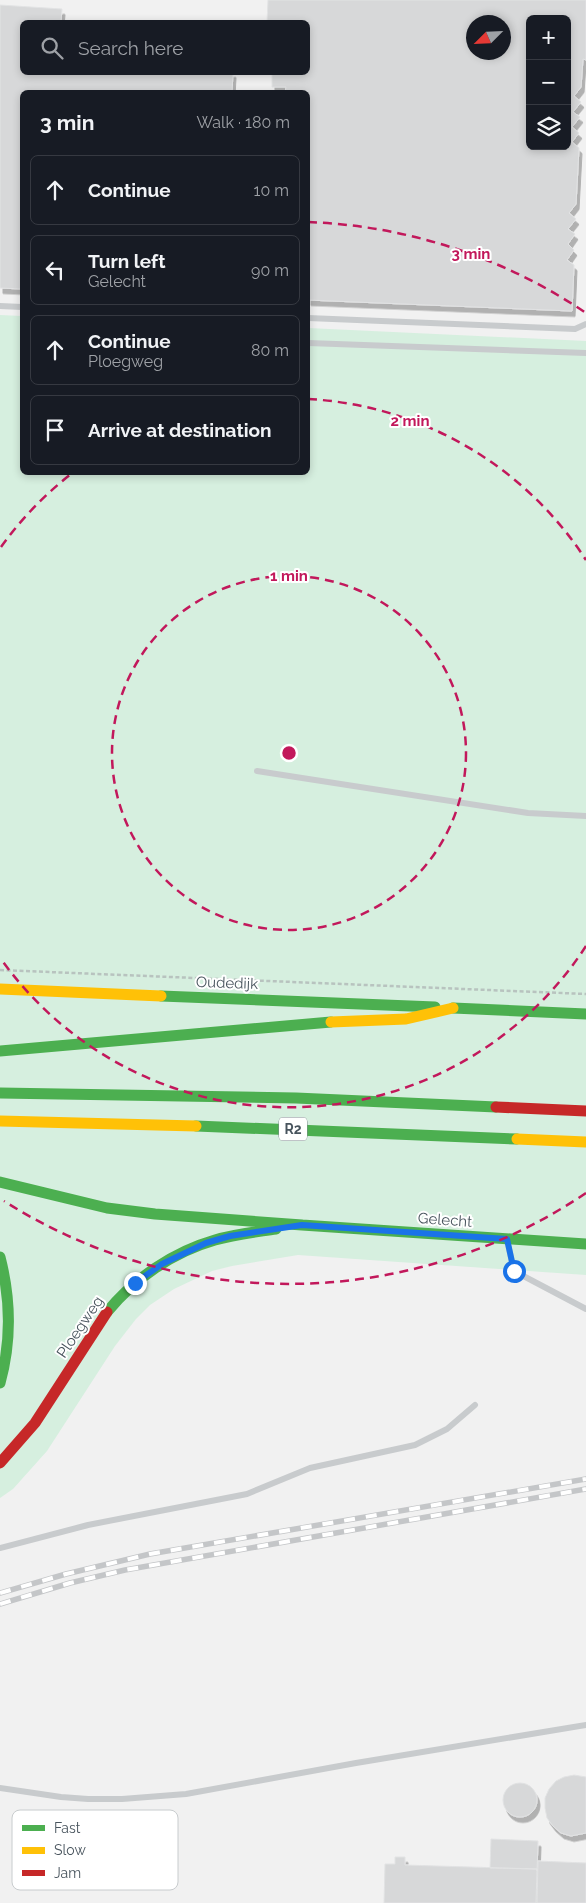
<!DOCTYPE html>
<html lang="en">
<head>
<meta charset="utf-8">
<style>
	body { margin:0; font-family:Raleway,sans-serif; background:#20242c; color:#f1f3f6 }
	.controls { position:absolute; right:15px; top:15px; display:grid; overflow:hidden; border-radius:8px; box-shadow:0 2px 8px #0003 }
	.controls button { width:45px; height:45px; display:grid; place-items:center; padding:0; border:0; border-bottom:1px solid #363941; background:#171b24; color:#f1f3f6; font:25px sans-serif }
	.compass { position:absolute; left:466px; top:15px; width:45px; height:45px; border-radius:50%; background:#171b24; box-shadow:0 2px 8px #0003; rotate:246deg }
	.stop { position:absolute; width:15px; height:15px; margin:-11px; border:4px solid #1a73e8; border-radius:50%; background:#fff }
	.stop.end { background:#1a73e8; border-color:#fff; box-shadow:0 1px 5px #0008 }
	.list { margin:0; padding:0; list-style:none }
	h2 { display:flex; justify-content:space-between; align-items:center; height:65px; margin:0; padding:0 20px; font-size:21px }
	h2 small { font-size:16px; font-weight:400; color:#9ea1a6 }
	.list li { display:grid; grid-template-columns:32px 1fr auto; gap:15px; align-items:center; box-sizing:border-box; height:70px; margin:0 10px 10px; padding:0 10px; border:1px solid #363941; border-radius:8px }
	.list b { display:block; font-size:19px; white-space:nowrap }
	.list p { margin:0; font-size:16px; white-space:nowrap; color:#9ea1a6 }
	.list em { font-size:16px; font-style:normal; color:#9ea1a6 }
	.icon { flex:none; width:28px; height:28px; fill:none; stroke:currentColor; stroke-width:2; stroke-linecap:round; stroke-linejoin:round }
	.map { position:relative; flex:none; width:586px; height:1903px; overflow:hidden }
	.search { position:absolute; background:#171b24; box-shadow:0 2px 8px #0003; left:20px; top:20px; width:290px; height:55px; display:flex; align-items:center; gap:12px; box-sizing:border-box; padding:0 18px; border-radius:8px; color:#9ea1a6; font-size:19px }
	.panel { position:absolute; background:#171b24; box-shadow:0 2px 8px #0003; left:20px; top:90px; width:290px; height:385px; border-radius:8px }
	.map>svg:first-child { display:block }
</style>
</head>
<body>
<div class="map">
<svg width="586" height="1903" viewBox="0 0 586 1903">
	<defs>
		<filter id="shadow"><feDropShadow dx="3" dy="5.5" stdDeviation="0" flood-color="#0004"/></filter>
	</defs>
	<rect width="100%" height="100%" fill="#f1f1f1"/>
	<!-- green -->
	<path fill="#d6efdf" d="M0 315 22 316V472H308V328L586 341V1275L298 1255 232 1266 212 1271 174 1289 150 1305 136 1319 115 1346 47 1451 13 1489 0 1498Z"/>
	<!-- building -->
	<path fill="#d7d8d9" stroke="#e2e3e4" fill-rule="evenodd" filter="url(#shadow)" d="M268 0H586V60L583 59 581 87 574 96 581 102 573 112 580 117 572 127 579 133 572 142 579 148 576 204 569 213 576 219 568 229 575 234 568 244 574 250 567 260 574 265 572 311 308 300V92H285L286 87H272V72H308V22H267ZM530 19H567V146H530ZM474 22H504V52H474Z
		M0 5 62 9 61 22H22V72H233L232 92H22V289L0 288Z
		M574 1775 586 1777V1833L571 1836 561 1833 553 1826 547 1818 545 1808V1798L549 1789 556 1781 564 1777Z
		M503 1800a17 17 0 1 1 34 0a17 17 0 1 1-34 0Z
		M491 1839 538 1841 537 1871V1869L490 1868Z
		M395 1857H405V1865L537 1869 536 1903H384L385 1864H395Z
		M538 1861 586 1863V1903H537Z"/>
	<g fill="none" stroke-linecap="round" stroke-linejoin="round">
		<!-- path -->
		<path stroke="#b8c3bf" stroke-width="2.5" stroke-dasharray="4 2.5" stroke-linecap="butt" d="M0 970 586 994"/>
		<!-- lane -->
		<path stroke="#c8cbcd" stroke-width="6" d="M0 306 22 307
			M308 318 575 329 586 324
			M308 343 586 353
			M257 771 528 813 586 816
			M507 1240 514 1271 586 1309
			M0 1548 88 1525 247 1494 310 1468 415 1445 447 1429 475 1405
			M0 1788 61 1797 88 1799H122L186 1794 356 1763 586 1725"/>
		<!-- fast -->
		<path stroke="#4caf50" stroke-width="11" d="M161 996 435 1007
			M453 1008 586 1014
			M0 1051 331 1022
			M0 1093 296 1098 496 1107
			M196 1126 517 1139
			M0 1182 107 1208 155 1214 302 1225
			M302 1225 586 1244
			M0 1257C11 1300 12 1340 0 1383
			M107 1312C135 1278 173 1252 215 1240 235 1234 256 1232 276 1229"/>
		<!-- slow -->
		<path stroke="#ffc107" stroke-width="11" d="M0 989 161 996
			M331 1022 406 1019 453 1008
			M0 1121 196 1126
			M517 1139 586 1142"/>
		<!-- jam -->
		<path stroke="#c62828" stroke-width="11" d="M496 1107 586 1111
			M0 1463 35 1423 107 1312"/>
		<defs>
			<path id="rail" d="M0 1593 66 1574 150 1554 586 1479
				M0 1604 70 1583 125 1570 586 1489"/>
		</defs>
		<!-- rail casing -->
		<use href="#rail" stroke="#c4c6c8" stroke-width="5.5"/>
		<!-- rail -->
		<use href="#rail" stroke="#fff" stroke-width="4" stroke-dasharray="11" stroke-linecap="butt"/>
	</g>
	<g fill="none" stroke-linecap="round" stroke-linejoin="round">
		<!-- route -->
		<path stroke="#1a73e8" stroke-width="6" d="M135 1283 162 1264 206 1243 230 1236 302 1225 507 1239 514 1271"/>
	</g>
	<!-- distance rings -->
	<g fill="none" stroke="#c2185b" stroke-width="2.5" stroke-dasharray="9 6">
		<circle cx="289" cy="753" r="177"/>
		<path d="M586 946A354 354 0 0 1 1 959M1 547A354 354 0 0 1 71 474M308 399A354 354 0 0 1 586 560"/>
		<path d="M586 1193A531 531 0 0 1 4 1201M308 222A531 531 0 0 1 586 313"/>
	</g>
	<g text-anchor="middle" stroke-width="4" stroke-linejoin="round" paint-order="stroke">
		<!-- shield labels -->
		<rect fill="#fff" stroke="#7f878e" stroke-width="1" x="279" y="1117.5" width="28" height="23" rx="4"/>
		<g font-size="14" font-weight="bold" fill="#48545d">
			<text x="293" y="1134">R2</text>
		</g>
		<!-- street labels -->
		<g font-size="15" fill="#48545d" stroke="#fff">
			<text transform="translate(227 983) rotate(2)" y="5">Oudedijk</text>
			<text transform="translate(445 1220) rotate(4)" y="5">Gelecht</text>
			<text transform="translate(80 1327) rotate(-56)" y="5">Ploegweg</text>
		</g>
	</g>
	<!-- legend -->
	<rect x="12" y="1810" width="166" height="80" rx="8" fill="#fff" stroke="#c8ccce" stroke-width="1"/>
	<rect x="22" y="1825" width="23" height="6" fill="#4caf50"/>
	<rect x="22" y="1847" width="23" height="7" fill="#ffc107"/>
	<rect x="22" y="1870" width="23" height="6" fill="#c62828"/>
	<g font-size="14" fill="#48545d">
		<text x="54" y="1833">Fast</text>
		<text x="54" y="1855">Slow</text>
		<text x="54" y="1878">Jam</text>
	</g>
	<circle cx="289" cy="753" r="8" fill="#c2185b" stroke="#fff" stroke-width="2.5"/>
	<g font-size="15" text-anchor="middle" font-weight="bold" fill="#c2185b" stroke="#fff" stroke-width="4" stroke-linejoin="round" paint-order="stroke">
		<text x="471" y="259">3 min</text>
		<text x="410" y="426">2 min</text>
		<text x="289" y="581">1 min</text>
	</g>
</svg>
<div class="controls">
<button>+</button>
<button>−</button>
<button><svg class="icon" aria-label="layers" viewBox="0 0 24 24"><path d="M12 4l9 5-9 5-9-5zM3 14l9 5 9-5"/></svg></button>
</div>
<svg class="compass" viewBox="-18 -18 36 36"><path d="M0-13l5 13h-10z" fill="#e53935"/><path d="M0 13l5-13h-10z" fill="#9ea1a6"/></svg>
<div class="stop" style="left:514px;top:1271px"></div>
<div class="stop end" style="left:135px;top:1283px"></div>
<div class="search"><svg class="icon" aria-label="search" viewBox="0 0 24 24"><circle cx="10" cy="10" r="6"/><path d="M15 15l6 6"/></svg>Search here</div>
<section class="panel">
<h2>3 min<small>Walk · 180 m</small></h2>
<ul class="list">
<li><svg class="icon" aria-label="ahead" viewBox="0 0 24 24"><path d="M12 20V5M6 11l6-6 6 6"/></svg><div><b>Continue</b></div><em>10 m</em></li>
<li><svg class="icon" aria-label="left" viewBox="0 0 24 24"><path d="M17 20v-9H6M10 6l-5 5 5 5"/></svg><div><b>Turn left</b><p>Gelecht</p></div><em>90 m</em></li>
<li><svg class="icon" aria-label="ahead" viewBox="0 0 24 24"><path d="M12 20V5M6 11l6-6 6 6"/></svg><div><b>Continue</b><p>Ploegweg</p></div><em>80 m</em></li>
<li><svg class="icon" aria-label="arrive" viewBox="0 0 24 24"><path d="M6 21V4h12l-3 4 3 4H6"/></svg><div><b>Arrive at destination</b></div></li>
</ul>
</section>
</div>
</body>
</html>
